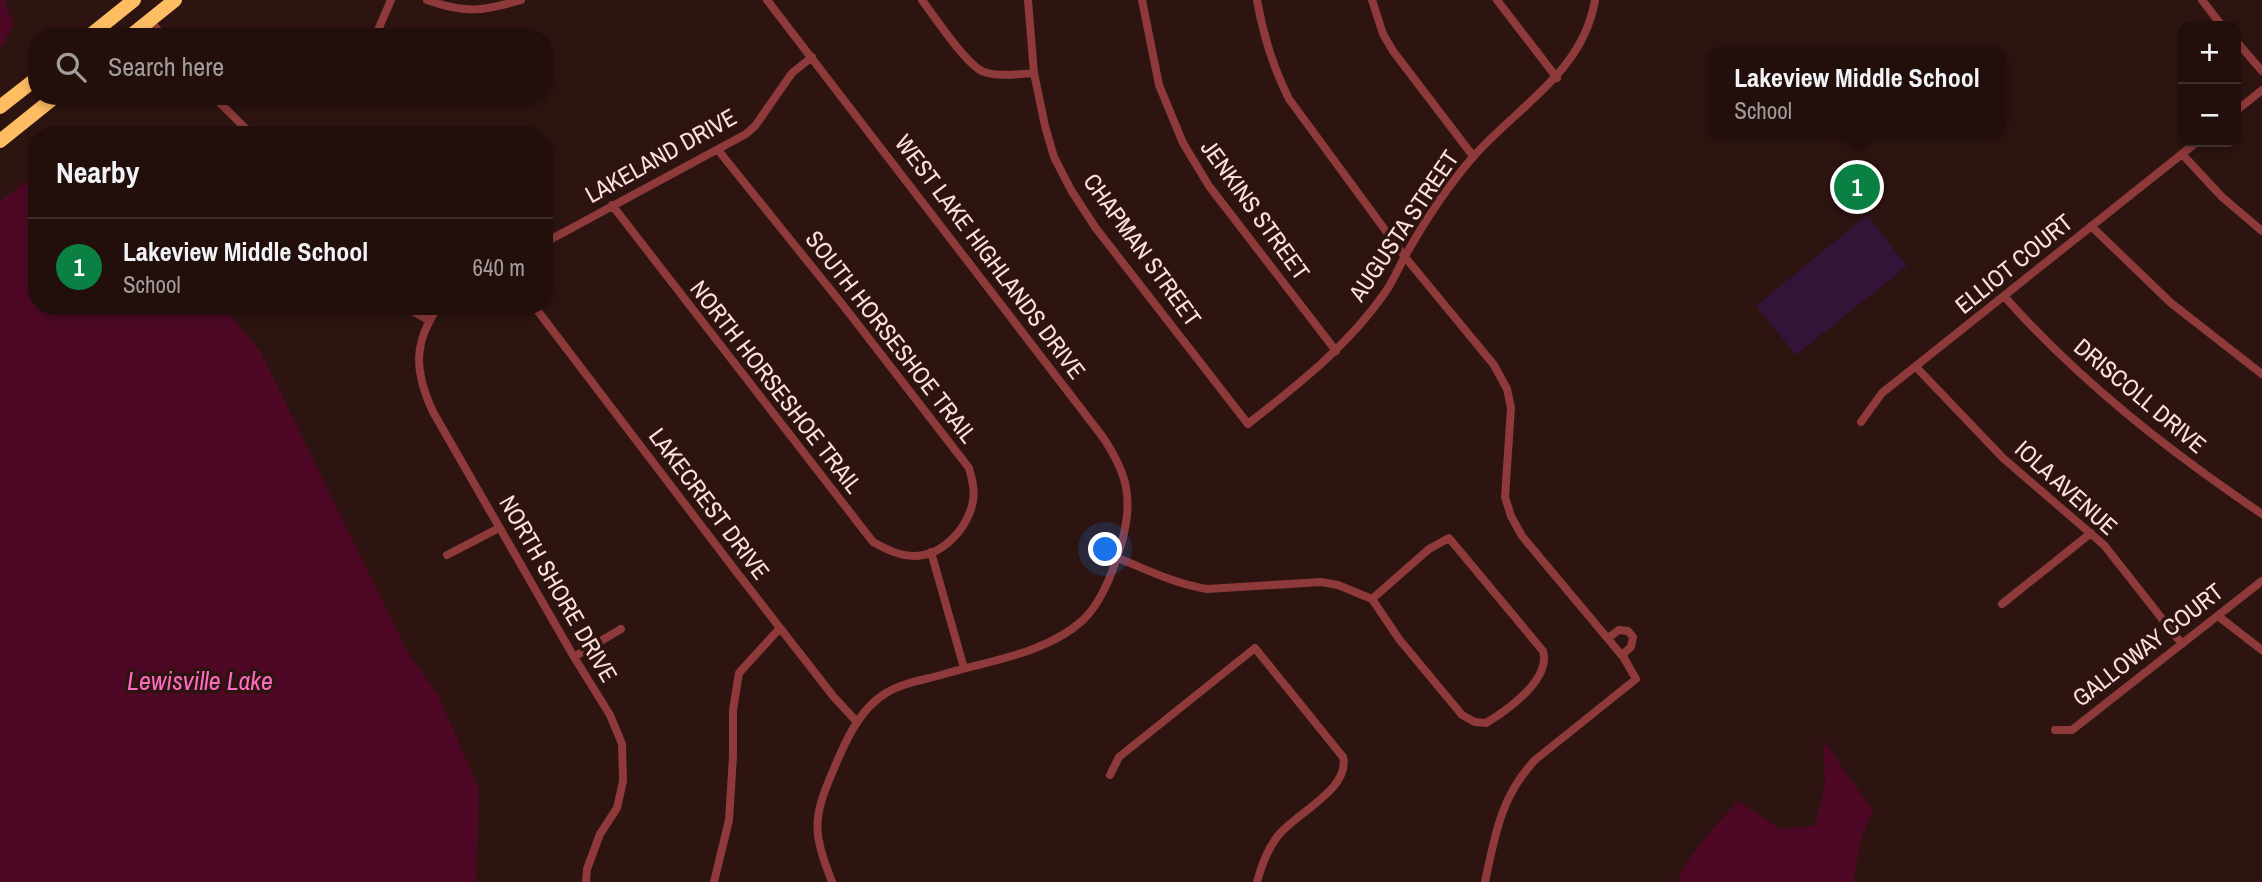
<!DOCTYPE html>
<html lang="en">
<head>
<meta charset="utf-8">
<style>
	body { margin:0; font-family:"Archivo Narrow",sans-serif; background:#2e1d1a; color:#f1f3f6 }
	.controls { position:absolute; right:21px; top:21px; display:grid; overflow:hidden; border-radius:14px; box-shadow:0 4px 10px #0003 }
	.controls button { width:63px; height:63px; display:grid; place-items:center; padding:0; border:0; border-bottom:2px solid #3f2f2d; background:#220f0c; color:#f1f3f6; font:35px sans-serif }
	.you { position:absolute; left:1106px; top:550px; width:24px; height:24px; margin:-18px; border:5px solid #fff; border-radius:50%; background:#1a73e8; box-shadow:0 0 0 10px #1a73e833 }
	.badge { display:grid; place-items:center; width:46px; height:46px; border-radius:50%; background:#0b8043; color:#fff; font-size:23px; font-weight:700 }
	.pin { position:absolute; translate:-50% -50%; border:4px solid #fff; box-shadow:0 2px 7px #0006 }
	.popup { position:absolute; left:1708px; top:47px; width:298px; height:91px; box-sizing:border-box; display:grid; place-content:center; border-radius:14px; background:#220f0c; filter:drop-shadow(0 2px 5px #0005); font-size:23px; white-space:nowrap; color:#a29c9d }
	.popup b { font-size:26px; color:#f1f3f6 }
	.popup::after { content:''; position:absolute; left:50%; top:100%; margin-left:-14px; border:14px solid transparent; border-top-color:#220f0c }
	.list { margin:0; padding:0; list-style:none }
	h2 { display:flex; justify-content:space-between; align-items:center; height:91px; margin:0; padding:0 28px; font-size:30px }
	h2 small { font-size:23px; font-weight:400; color:#a29c9d }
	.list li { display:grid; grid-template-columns:46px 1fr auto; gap:21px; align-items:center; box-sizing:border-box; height:98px; padding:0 28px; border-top:2px solid #3f2f2d }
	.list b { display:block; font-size:26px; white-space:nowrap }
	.list p { margin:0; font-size:23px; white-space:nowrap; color:#a29c9d }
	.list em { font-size:23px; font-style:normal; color:#a29c9d }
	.icon { flex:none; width:38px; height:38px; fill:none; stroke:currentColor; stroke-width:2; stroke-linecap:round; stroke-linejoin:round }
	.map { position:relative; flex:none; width:2262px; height:882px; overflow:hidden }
	.search { position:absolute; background:#220f0c; box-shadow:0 4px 10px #0003; left:28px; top:28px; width:525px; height:77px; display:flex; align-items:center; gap:18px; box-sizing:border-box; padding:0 24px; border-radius:28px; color:#a29c9d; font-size:26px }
	.panel { position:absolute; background:#220f0c; box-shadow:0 4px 10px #0003; left:28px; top:126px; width:525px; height:189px; border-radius:28px }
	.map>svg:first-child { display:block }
</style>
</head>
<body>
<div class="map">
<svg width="2262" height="882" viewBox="0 0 2262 882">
	<rect width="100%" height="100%" fill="#2d1410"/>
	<!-- green -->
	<path fill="#341338" d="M1867 215 1907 266 1796 355 1756 306Z"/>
	<!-- water -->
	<path fill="#4e0825" d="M0 0H4L14 24 0 48Z
		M37 174V306H223L260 351 408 653 437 693 479 789 476 882H0V201Z
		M1823 740 1873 811 1861 838 1853 882H1677C1690 852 1716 825 1738 801L1780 829 1815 826 1825 785Z"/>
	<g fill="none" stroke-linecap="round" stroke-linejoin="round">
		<!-- street -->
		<path stroke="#8e393a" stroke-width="8" d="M427 0C466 14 483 11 521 0
			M767 0 1102 436C1128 474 1134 500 1121 545 1114 569 1102 602 1083 620 1046 654 987 661 941 675 923 680 902 683 886 693 859 709 844 744 833 771 812 819 813 833 832 882
			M922 0C934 16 967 66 984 72 998 77 1019 74 1034 73
			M1028 0 1034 73 1045 126 1054 157 1071 190 1095 227 1248 424C1299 384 1350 344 1386 291 1393 281 1398 269 1404 258 1424 222 1446 188 1473 157 1518 106 1583 72 1595 0
			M1142 0 1159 85 1183 143 1209 186 1336 351
			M1257 0C1263 35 1273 67 1289 99L1405 257 1494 365 1507 389 1511 408 1505 497 1511 516 1522 536 1624 658 1636 679 1535 760C1501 796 1495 835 1485 882
			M1372 0 1383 34 1393 51 1473 156
			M1497 0 1557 78
			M2202 0 2222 26
			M150 20 163 37
			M375 37 391 0
			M2236 41 2262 71
			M213 96 252 135
			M2236 111 2262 90
			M2182 154 2222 197 2262 231
			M612 205 873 542C886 549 899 556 914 556 943 556 968 528 973 501 975 490 972 479 969 468L846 309 718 150
			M2091 226 2171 303 2262 374
			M544 243 746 134 755 126 792 73 812 57
			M2004 296C2079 381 2168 450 2262 514
			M404 306 430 321
			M439 306C412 343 415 373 433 412L574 657 610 715 622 744 623 781 617 808 600 834 587 869 586 882
			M534 306 735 570 833 696 857 722
			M1916 367 2003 458 2104 545 2182 644
			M1861 422 1882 393 2197 142
			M1449 538 1543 651C1551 679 1508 710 1486 723L1475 722 1462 715 1399 639 1372 599 1429 549Z
			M931 552 964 668
			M447 555 499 528
			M1118 558C1148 570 1175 584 1207 589L1321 582 1338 585 1372 599
			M2002 604 2091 533
			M2218 616 2262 650
			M1608 638 1619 630 1628 631 1633 637 1631 647 1622 655
			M574 657 621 629
			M2055 730H2072L2262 581
			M1110 775 1119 757 1255 648 1343 757C1351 789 1294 814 1277 837 1267 850 1261 867 1257 882
			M714 882 729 820 733 756V710L739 673 780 628"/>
		<!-- primary -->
		<path stroke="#ffbd63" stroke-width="14" d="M88 37 134 0
			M129 37 175 0
			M0 107 37 78
			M0 141 56 96"/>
	</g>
	<g text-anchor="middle" stroke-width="7" stroke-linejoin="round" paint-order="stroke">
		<!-- street labels -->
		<g font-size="24" fill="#ffdfdc" stroke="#2d1410">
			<text transform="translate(661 156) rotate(-29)" y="8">LAKELAND DRIVE</text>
			<text transform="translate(1255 210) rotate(54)" y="8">JENKINS STREET</text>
			<text transform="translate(1404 226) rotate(-56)" y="8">AUGUSTA STREET</text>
			<text transform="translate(1142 250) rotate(54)" y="8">CHAPMAN STREET</text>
			<text transform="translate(990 257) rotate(53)" y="8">WEST LAKE HIGHLANDS DRIVE</text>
			<text transform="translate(2014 264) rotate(-39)" y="8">ELLIOT COURT</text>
			<text transform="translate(891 337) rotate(52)" y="8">SOUTH HORSESHOE TRAIL</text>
			<text transform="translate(776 387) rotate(52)" y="8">NORTH HORSESHOE TRAIL</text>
			<text transform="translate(2140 396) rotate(40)" y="8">DRISCOLL DRIVE</text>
			<text transform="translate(2066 488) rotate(42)" y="8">IOLA AVENUE</text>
			<text transform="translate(709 504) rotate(53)" y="8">LAKECREST DRIVE</text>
			<text transform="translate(558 589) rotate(60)" y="8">NORTH SHORE DRIVE</text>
			<text transform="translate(2148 645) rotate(-38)" y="8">GALLOWAY COURT</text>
		</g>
		<!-- water labels -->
		<g font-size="26" font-style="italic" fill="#ff6ac2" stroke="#2d1410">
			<text x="200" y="690">Lewisville Lake</text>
		</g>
	</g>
</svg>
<div class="controls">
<button>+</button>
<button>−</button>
</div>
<div class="you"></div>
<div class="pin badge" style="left:1857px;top:187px">1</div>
<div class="popup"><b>Lakeview Middle School</b>School</div>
<div class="search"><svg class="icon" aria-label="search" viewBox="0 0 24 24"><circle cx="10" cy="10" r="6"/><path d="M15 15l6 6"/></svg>Search here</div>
<section class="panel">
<h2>Nearby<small></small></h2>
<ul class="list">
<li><span class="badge">1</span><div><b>Lakeview Middle School</b><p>School</p></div><em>640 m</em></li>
</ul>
</section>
</div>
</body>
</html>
